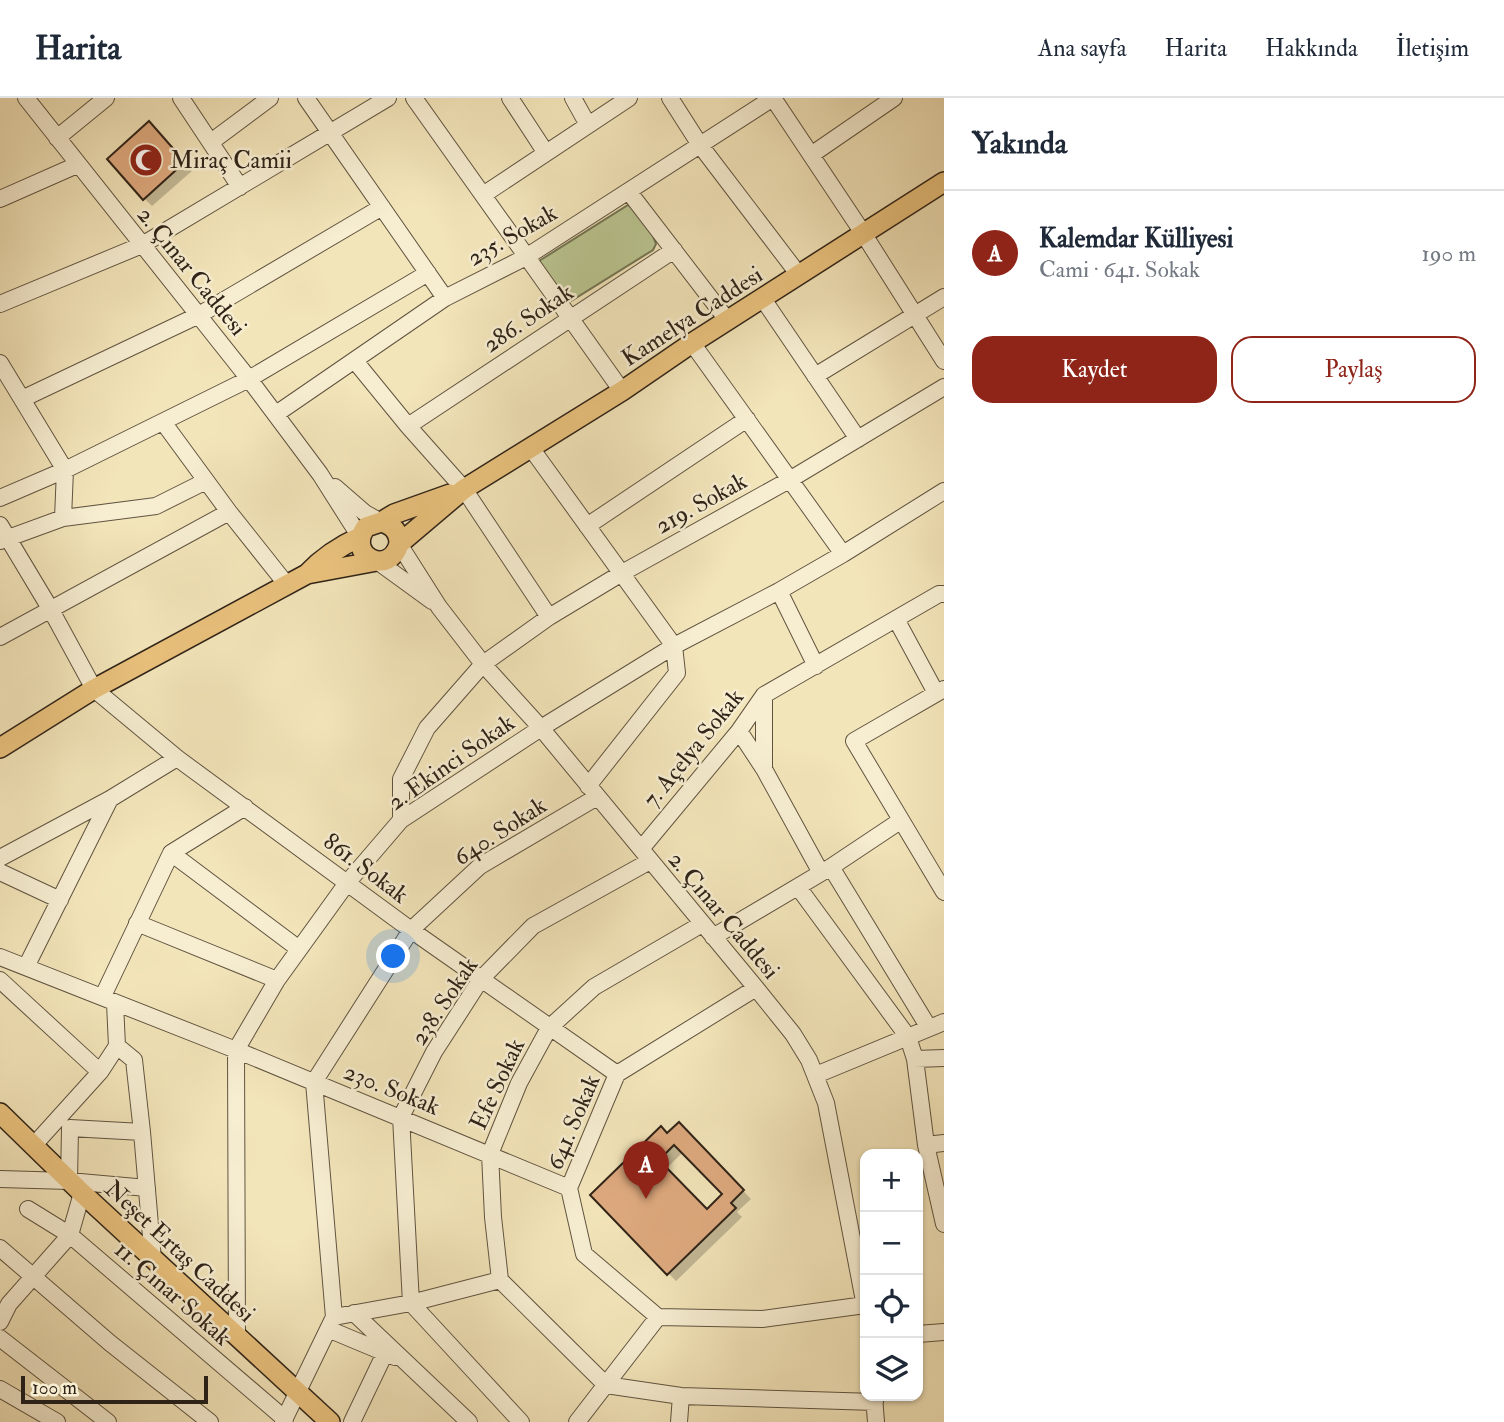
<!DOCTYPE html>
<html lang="tr">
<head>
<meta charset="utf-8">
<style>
	body { margin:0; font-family:"IM FELL Double Pica",serif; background:#f2f2f3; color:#1f2937 }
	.controls { position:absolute; right:21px; bottom:21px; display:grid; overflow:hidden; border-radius:14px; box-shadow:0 2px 5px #0004 }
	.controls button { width:63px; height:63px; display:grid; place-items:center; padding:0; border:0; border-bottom:2px solid #e0e1e3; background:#fff; color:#1f2937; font:35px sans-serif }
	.scale { position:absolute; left:21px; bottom:18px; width:187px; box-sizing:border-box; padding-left:7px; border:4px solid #2f2318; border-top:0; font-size:19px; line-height:24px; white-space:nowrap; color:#2f2318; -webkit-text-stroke:5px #f7eed2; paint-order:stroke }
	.you { position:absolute; left:394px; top:859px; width:24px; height:24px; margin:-18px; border:5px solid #fff; border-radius:50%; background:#1a73e8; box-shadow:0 0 0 10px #1a73e833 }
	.badge { display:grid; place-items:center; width:46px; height:46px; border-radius:50%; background:#8f2418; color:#fff; font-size:23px; font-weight:700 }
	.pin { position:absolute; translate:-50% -58px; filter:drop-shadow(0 2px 4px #0008) }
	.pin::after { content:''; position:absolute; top:37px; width:24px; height:21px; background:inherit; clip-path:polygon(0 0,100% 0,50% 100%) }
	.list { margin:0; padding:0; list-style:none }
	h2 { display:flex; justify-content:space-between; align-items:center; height:91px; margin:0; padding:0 28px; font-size:30px }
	h2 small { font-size:23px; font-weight:400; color:#747a83 }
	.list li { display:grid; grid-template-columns:46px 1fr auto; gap:21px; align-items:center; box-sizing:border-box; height:126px; padding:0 28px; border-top:2px solid #e0e1e3 }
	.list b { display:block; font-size:26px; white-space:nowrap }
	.list p { margin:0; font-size:23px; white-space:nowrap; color:#747a83 }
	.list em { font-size:23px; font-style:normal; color:#747a83 }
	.actions { display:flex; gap:14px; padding:21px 28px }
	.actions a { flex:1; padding:16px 0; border:2px solid #8f2418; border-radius:21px; text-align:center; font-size:24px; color:#8f2418 }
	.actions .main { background:#8f2418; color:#fff }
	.icon { flex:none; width:38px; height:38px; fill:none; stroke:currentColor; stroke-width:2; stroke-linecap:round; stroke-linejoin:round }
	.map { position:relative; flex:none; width:944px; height:1324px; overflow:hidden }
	header { display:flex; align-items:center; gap:42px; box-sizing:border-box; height:98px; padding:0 35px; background:#fff; border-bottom:2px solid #e0e1e3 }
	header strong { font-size:33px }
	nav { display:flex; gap:38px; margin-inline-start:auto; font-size:24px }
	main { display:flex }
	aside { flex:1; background:#fff }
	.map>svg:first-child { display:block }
</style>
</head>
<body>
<header>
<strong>Harita</strong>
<nav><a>Ana sayfa</a><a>Harita</a><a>Hakkında</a><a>İletişim</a></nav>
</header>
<main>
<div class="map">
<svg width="944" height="1324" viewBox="0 0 944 1324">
	<rect width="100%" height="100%" fill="#f3e5ba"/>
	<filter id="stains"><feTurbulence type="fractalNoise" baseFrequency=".00286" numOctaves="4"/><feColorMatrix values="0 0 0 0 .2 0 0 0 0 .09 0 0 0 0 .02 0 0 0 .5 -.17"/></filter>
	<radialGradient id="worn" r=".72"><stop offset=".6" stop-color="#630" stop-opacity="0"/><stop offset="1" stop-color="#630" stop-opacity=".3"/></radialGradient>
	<!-- green -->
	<path fill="#bac590" stroke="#747454" stroke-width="2" d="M628 107C640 114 652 133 656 146L653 152 571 203 565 204 539 163Z"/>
	<!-- shadow -->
	<path fill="#0003" fill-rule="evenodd" d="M156 33 192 73 152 108 145 101Z
		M679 1026 751 1101 737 1114 742 1119 676 1183 592 1097ZM683 1054 725 1096 707 1113 666 1071Z"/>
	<!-- building -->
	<path fill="#dea97e" stroke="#2f2318" stroke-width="2" fill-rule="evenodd" d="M149 23 185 64 143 102 107 61Z
		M679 1024 744 1092 731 1105 736 1110 667 1177 590 1097 661 1028 667 1035ZM674 1047 722 1096 707 1111 659 1062Z"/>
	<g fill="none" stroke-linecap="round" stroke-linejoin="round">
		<defs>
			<path id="minor" d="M26 0 249 281 320 376 360 439
				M181 0 240 89
				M306 0 445 200
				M414 0 622 293
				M510 0 546 55
				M573 0 588 27
				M670 0 700 47 799 177
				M773 0 863 135 944 263
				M57 40 106 0
				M211 44 270 0
				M811 57 894 0
				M629 94 728 223
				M483 97 629 0
				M0 101 77 67
				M763 201 858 341
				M0 206 142 147 388 0
				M692 245 843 456
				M355 263 408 328 464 391 549 519
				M0 265 65 372 63 420
				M815 278 944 199
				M22 301 199 217 382 109
				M276 316 445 200 526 159 773 0
				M163 324 229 414 287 487
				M408 328 674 152
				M531 350 674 548 677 575 588 688
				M335 389 365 415 381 424
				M0 400 65 372 249 281 428 175
				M0 427 51 512 94 591 177 660 411 832 617 976
				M587 428 747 321
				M0 443 63 420 156 408 206 383
				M399 446 439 509 483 566 541 630 756 890 793 936 809 962 826 1005 865 1208
				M377 463 432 503
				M779 493 816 568
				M896 521 936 595
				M0 539 229 414
				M944 591 854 643 944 794
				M764 597V671L821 775
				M739 633 764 671
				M401 722V681L427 630 483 566 549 519 622 475 791 381 944 289
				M641 751 739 633 764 597 939 496H944
				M171 755 299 851
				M0 760 110 701 177 660
				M831 769 929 930
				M0 774 60 802
				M798 789 908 939 915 961 926 1047 944 1126
				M137 825 277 882
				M702 826 594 889 549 930 519 985 490 1056 493 1119 500 1182 606 1287 681 1298 875 1304
				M713 839 831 769 900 723
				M0 859 236 952 569 1090
				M26 869 110 701
				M0 882 100 974
				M756 890 617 976 569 1090 584 1156 658 1219 762 1221 865 1207
				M103 898 171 755 245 709
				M117 948 134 962 142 1034 153 1162
				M915 961 944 960
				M816 977 944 924
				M34 1047 100 974 117 948 115 905
				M926 1047 944 1045
				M0 1081 69 1083 147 1090
				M69 1083 70 1030 142 1034
				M28 1111 70 1137 285 1321
				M0 1150 110 1245 210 1324
				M354 1215 469 1324
				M334 1219 411 1205 500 1182
				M0 1224 9 1206 70 1137 82 1095
				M328 1231 395 1259
				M918 1236 944 1234
				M237 1239 236 952 277 882 347 785 401 722 541 630 674 548 779 493 843 456 944 393
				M0 1240 108 1324
				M0 1291 57 1324
				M874 1298 876 1324
				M283 1324 334 1219 314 984 411 832 480 768 597 699
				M352 1324 385 1255
				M521 1324 411 1205 401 1019 434 954 481 881 533 828 650 763
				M577 1324 658 1219
				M679 1324 681 1298"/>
			<path id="major" d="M381 424 394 416 450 396
				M399 446C399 434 393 427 381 424L366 429C345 457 389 480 399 446L464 391 622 293 692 245 944 84
				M307 476 377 463
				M0 650 94 591 307 476C322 460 340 448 360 439
				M0 1015 82 1095 330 1324"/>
		</defs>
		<!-- minor casing -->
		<use href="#minor" stroke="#605440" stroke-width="18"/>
		<!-- major casing -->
		<use href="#major" stroke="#2f2318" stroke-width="22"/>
		<!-- minor -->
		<use href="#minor" stroke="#f7eed2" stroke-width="16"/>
		<!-- major -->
		<use href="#major" stroke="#eac27d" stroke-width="19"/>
	</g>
	<!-- icons -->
	<defs>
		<symbol id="mosque-disc" viewBox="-11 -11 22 22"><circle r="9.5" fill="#8f2418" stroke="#f7eed2"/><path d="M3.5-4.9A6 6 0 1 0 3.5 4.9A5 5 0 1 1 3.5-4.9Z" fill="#fff"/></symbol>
	</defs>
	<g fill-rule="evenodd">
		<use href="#mosque-disc" x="127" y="43" width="38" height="38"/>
	</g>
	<g text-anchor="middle" stroke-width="5" stroke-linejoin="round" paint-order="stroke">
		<!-- poi labels -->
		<g font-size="24" fill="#2f2318" stroke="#f7eed2" text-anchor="start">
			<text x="170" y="70">Miraç Camii</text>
		</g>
		<!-- street labels -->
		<g font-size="24" fill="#2f2318" stroke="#f7eed2">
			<text transform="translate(512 137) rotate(-30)" y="8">235. Sokak</text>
			<text transform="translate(192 173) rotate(51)" y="8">2. Çınar Caddesi</text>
			<text transform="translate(692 218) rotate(-33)" y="8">Kamelya Caddesi</text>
			<text transform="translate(528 220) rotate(-34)" y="8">286. Sokak</text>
			<text transform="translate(701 405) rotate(-29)" y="8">219. Sokak</text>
			<text transform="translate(693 650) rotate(-51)" y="8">7. Açelya Sokak</text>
			<text transform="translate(451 664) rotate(-35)" y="8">2. Ekinci Sokak</text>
			<text transform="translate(500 733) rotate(-33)" y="8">640. Sokak</text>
			<text transform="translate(366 770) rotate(37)" y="8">861. Sokak</text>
			<text transform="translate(724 817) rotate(50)" y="8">2. Çınar Caddesi</text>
			<text transform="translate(444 903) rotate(-56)" y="8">238. Sokak</text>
			<text transform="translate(497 986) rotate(-65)" y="8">Efe Sokak</text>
			<text transform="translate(392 991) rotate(22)" y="8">230. Sokak</text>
			<text transform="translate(573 1024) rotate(-67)" y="8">641. Sokak</text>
			<text transform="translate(180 1153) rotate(43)" y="8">Neşet Ertaş Caddesi</text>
			<text transform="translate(173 1195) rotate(41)" y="8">11. Çınar Sokak</text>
		</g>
	</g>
	<rect width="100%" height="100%" filter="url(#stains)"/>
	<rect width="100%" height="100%" fill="url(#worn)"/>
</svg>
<div class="controls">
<button>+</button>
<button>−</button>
<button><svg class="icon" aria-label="locate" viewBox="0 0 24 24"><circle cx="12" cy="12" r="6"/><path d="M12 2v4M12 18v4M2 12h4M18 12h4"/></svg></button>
<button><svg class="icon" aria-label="layers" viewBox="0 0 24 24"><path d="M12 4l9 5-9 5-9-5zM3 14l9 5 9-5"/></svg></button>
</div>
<div class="scale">100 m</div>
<div class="you"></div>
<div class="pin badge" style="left:646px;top:1101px">A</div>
</div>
<aside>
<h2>Yakında<small></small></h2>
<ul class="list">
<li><span class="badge">A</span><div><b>Kalemdar Külliyesi</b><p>Cami · 641. Sokak</p></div><em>190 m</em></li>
</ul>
<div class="actions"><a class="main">Kaydet</a><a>Paylaş</a></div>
</aside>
</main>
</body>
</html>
